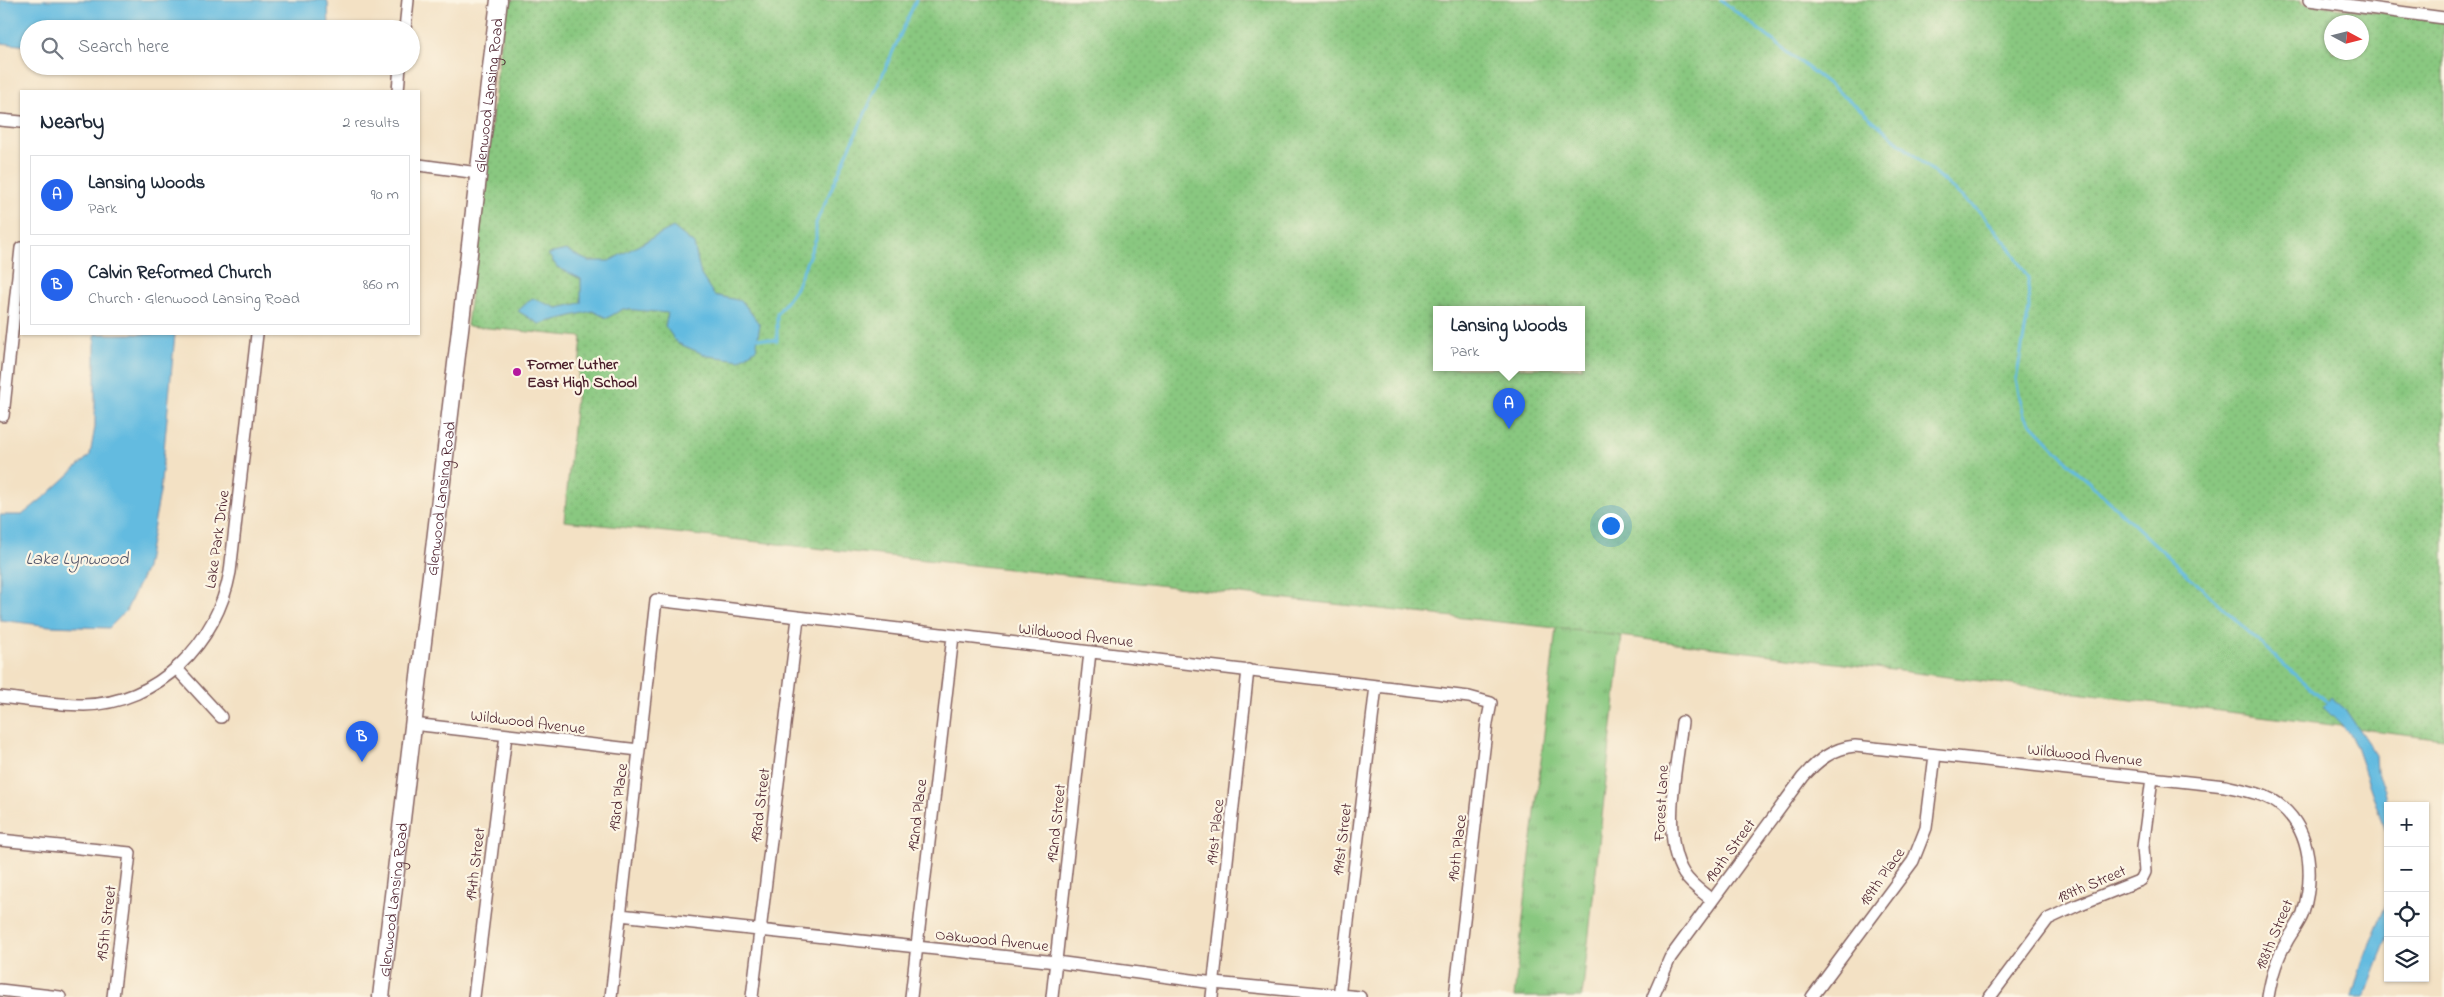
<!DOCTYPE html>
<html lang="en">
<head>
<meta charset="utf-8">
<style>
	body { margin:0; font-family:"Indie Flower",sans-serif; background:#f6f6f7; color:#1f2937 }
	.controls { position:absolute; right:15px; bottom:15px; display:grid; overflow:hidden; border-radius:0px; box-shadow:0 1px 4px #0004 }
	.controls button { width:45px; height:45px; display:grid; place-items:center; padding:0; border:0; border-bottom:1px solid #e0e1e3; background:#fff; color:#1f2937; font:25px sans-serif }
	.compass { position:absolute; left:2324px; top:15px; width:45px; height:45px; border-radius:50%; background:#fff; box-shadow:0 1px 4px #0004; rotate:97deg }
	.you { position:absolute; left:1610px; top:525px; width:18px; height:18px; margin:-12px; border:4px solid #fff; border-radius:50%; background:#1a73e8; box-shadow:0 0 0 8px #1a73e833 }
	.badge { display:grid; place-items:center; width:32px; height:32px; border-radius:50%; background:#2563eb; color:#fff; font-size:16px; font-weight:700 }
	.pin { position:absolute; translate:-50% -41px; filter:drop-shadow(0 1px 2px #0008) }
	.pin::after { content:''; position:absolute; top:26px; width:18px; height:15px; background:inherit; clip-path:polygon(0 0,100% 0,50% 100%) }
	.popup { position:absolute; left:1433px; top:306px; width:152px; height:65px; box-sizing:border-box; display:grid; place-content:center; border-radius:0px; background:#fff; filter:drop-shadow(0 1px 4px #0005); font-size:16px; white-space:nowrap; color:#747a83 }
	.popup b { font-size:19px; color:#1f2937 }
	.popup::after { content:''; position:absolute; left:50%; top:100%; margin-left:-10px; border:10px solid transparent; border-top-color:#fff }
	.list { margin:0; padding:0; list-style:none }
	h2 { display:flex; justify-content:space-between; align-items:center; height:65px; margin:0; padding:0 20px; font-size:21px }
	h2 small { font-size:16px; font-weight:400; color:#747a83 }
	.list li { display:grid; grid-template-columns:32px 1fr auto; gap:15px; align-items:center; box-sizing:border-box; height:80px; margin:0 10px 10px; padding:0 10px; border:1px solid #e0e1e3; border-radius:0px }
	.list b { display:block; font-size:19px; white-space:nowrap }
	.list p { margin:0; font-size:16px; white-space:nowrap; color:#747a83 }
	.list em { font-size:16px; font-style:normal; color:#747a83 }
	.icon { flex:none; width:28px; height:28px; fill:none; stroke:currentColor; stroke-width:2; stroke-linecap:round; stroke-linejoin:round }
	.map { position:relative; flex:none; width:2444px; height:997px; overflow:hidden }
	.search { position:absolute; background:#fff; box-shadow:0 1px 4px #0004; left:20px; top:20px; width:400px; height:55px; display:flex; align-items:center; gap:12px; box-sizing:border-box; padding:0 18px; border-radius:28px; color:#747a83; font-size:19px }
	.panel { position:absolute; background:#fff; box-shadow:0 1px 4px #0004; left:20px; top:90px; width:400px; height:245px; border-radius:0px }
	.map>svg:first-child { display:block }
</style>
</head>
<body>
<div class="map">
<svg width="2444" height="997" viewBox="0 0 2444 997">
	<defs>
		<pattern id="grass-tufts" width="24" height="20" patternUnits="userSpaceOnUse" patternTransform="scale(1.25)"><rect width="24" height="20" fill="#89c880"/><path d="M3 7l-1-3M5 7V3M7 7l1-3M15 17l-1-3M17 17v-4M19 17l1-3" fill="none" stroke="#78ab6f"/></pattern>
		<pattern id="park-dots" width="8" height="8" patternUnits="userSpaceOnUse" patternTransform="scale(1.25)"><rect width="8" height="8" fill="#89c880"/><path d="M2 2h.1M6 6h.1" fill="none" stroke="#78ab6f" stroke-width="1.8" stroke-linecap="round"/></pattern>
	</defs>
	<rect width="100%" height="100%" fill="#fcf5e5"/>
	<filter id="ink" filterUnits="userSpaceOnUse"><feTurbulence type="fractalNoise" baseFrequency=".02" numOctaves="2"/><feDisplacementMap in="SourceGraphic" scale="10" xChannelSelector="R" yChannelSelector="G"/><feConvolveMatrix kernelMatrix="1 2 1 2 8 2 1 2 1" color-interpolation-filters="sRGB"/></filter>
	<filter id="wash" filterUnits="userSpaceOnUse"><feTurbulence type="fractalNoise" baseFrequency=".0096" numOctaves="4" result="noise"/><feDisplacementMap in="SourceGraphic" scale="20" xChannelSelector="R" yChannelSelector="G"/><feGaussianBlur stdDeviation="1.12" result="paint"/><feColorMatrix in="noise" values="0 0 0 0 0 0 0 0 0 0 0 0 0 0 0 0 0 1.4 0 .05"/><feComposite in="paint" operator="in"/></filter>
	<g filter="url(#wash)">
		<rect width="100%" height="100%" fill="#f3e1c4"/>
		<!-- grass -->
		<path fill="url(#grass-tufts)" stroke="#6a7456" d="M1582 368 1613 613 1622 636 1582 997H1514L1556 628Z"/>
		<!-- park -->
		<path fill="url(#park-dots)" stroke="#6a7456" fill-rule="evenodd" d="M506 0H2301V3L2444 20V739L1556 628 564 521 582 337 467 326ZM2332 22H2362V52H2332ZM1436 310H1582V368H1436Z"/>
		<!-- water -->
		<path fill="#63bbe0" stroke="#566d86" d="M0 0H326L328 2 329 29H29V46L0 43Z
			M221 66H324L311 75Z
			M673 227 694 244 701 275 714 295 742 301 760 325 756 349 740 360 708 356 677 343 665 326 668 313 623 309 607 318 592 311 539 324 518 311 532 298 557 308 581 303V279L557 267 548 254 566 250 588 261H609Z
			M95 334H175L160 492 146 568 126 611 109 628 50 626 0 620V515H22L48 494 90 455 95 427Z
			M2331 697 2345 709 2376 755 2377 772 2385 789 2388 807V839L2356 747 2349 733 2323 707Z
			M2388 900V935L2365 997H2352L2362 962Z"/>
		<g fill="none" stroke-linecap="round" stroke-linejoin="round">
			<!-- stream -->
			<path stroke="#63bbe0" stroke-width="3" d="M1721 0 1854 104 1980 212 2009 246 2028 278 2029 308 2016 380 2024 416 2075 469 2272 654 2328 703
				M758 338 777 341V314L796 288 816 239V223L916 0"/>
		</g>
	</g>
	<g filter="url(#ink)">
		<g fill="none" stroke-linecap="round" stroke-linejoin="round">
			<defs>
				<path id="street" d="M2309 0 2444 18
					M405 29 408 0
					M398 91 400 66
					M0 120 21 122
					M419 165 478 173
					M3 416 21 248
					M177 669 221 717
					M0 697C27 700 56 705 84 705 159 703 217 643 230 572L257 334
					M1682 722C1677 766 1660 836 1684 874 1691 885 1702 892 1712 900
					M413 724 639 750
					M0 840 130 853 113 997
					M620 915 1056 962 1214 983 1360 997
					M0 990 60 997
					M474 997 506 735
					M611 997 656 600 1469 697 1491 703 1487 723 1455 997
					M752 997 798 618
					M911 997 953 636
					M1052 997 1090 652
					M1212 997 1248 670
					M1339 997 1376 686
					M1653 997 1670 958 1803 777C1817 761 1833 748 1855 746L2225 786C2244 790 2268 794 2282 807 2312 833 2314 877 2303 913 2300 923 2291 933 2286 943 2276 959 2271 979 2268 997
					M1812 997 1913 861 1926 828 1935 755
					M1990 997 2048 919 2078 905 2141 880 2145 872 2143 847 2152 778"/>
				<g id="secondary">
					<path id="s1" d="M381 997 499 0"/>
				</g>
			</defs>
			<!-- street casing -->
			<use href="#street" stroke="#856361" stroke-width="14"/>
			<!-- secondary casing -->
			<use href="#secondary" stroke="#856361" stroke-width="19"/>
			<!-- street -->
			<use href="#street" stroke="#fff" stroke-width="11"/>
			<!-- secondary -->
			<use href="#secondary" stroke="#fff" stroke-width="16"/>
		</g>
	</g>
	<!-- markers -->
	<circle fill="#b5179e" stroke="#fcf5e5" stroke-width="2" cx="517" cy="372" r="5"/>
	<g text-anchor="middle" stroke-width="4.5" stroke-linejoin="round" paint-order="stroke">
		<!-- street labels -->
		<g font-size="16" fill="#4a1f2b" stroke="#fcf5e5">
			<text dy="6" stroke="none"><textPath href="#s1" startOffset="908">Glenwood Lansing Road</textPath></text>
			<text dy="6" stroke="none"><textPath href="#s1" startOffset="502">Glenwood Lansing Road</textPath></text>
			<text transform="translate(216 539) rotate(-82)" y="6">Lake Park Drive</text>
			<text transform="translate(1076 634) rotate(7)" y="6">Wildwood Avenue</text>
			<text transform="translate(528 721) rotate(7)" y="6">Wildwood Avenue</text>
			<text transform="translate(2085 754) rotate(6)" y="6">Wildwood Avenue</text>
			<text transform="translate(617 797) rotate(-83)" y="6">193rd Place</text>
			<text transform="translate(1660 803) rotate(-87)" y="6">Forest Lane</text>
			<text transform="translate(759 805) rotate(-83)" y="6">193rd Street</text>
			<text transform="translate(916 815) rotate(-83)" y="6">192nd Place</text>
			<text transform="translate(1055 823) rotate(-84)" y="6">192nd Street</text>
			<text transform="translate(1214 832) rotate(-84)" y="6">191st Place</text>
			<text transform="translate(1341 839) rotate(-83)" y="6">191st Street</text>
			<text transform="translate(1456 848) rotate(-83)" y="6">190th Place</text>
			<text transform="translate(1729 850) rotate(-54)" y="6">190th Street</text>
			<text transform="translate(474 864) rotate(-83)" y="6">194th Street</text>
			<text transform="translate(1881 876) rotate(-55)" y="6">189th Place</text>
			<text transform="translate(2091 883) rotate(-23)" y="6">189th Street</text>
			<text dy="6" stroke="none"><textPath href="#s1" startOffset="98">Glenwood Lansing Road</textPath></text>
			<text transform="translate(105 923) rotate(-83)" y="6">195th Street</text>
			<text transform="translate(2273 934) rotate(-67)" y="6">188th Street</text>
			<text transform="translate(992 939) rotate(6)" y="6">Oakwood Avenue</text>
		</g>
		<!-- poi labels -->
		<g font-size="16" font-weight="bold" fill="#4a1f2b" stroke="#fcf5e5" text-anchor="start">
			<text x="527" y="369">Former Luther<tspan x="527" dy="18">East High School</tspan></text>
		</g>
		<!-- water labels -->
		<g font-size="18" font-style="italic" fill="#53566a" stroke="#fcf5e5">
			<text x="77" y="564">Lake Lynwood</text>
		</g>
	</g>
</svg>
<div class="controls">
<button>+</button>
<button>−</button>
<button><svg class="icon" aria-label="locate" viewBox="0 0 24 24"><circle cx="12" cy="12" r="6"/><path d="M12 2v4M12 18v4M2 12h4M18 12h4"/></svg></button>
<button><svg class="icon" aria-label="layers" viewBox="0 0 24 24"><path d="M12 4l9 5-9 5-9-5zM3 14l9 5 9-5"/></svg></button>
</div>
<svg class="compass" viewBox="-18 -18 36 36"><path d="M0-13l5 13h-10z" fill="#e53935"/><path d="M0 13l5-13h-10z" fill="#747a83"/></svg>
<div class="you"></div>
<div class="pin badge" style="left:1509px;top:429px">A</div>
<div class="popup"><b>Lansing Woods</b>Park</div>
<div class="pin badge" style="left:362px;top:762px">B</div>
<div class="search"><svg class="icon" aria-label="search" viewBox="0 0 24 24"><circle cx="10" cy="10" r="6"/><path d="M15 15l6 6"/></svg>Search here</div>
<section class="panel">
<h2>Nearby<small>2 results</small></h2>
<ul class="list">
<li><span class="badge">A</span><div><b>Lansing Woods</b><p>Park</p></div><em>90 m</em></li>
<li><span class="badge">B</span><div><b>Calvin Reformed Church</b><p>Church · Glenwood Lansing Road</p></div><em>860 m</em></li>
</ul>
</section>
</div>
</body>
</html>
